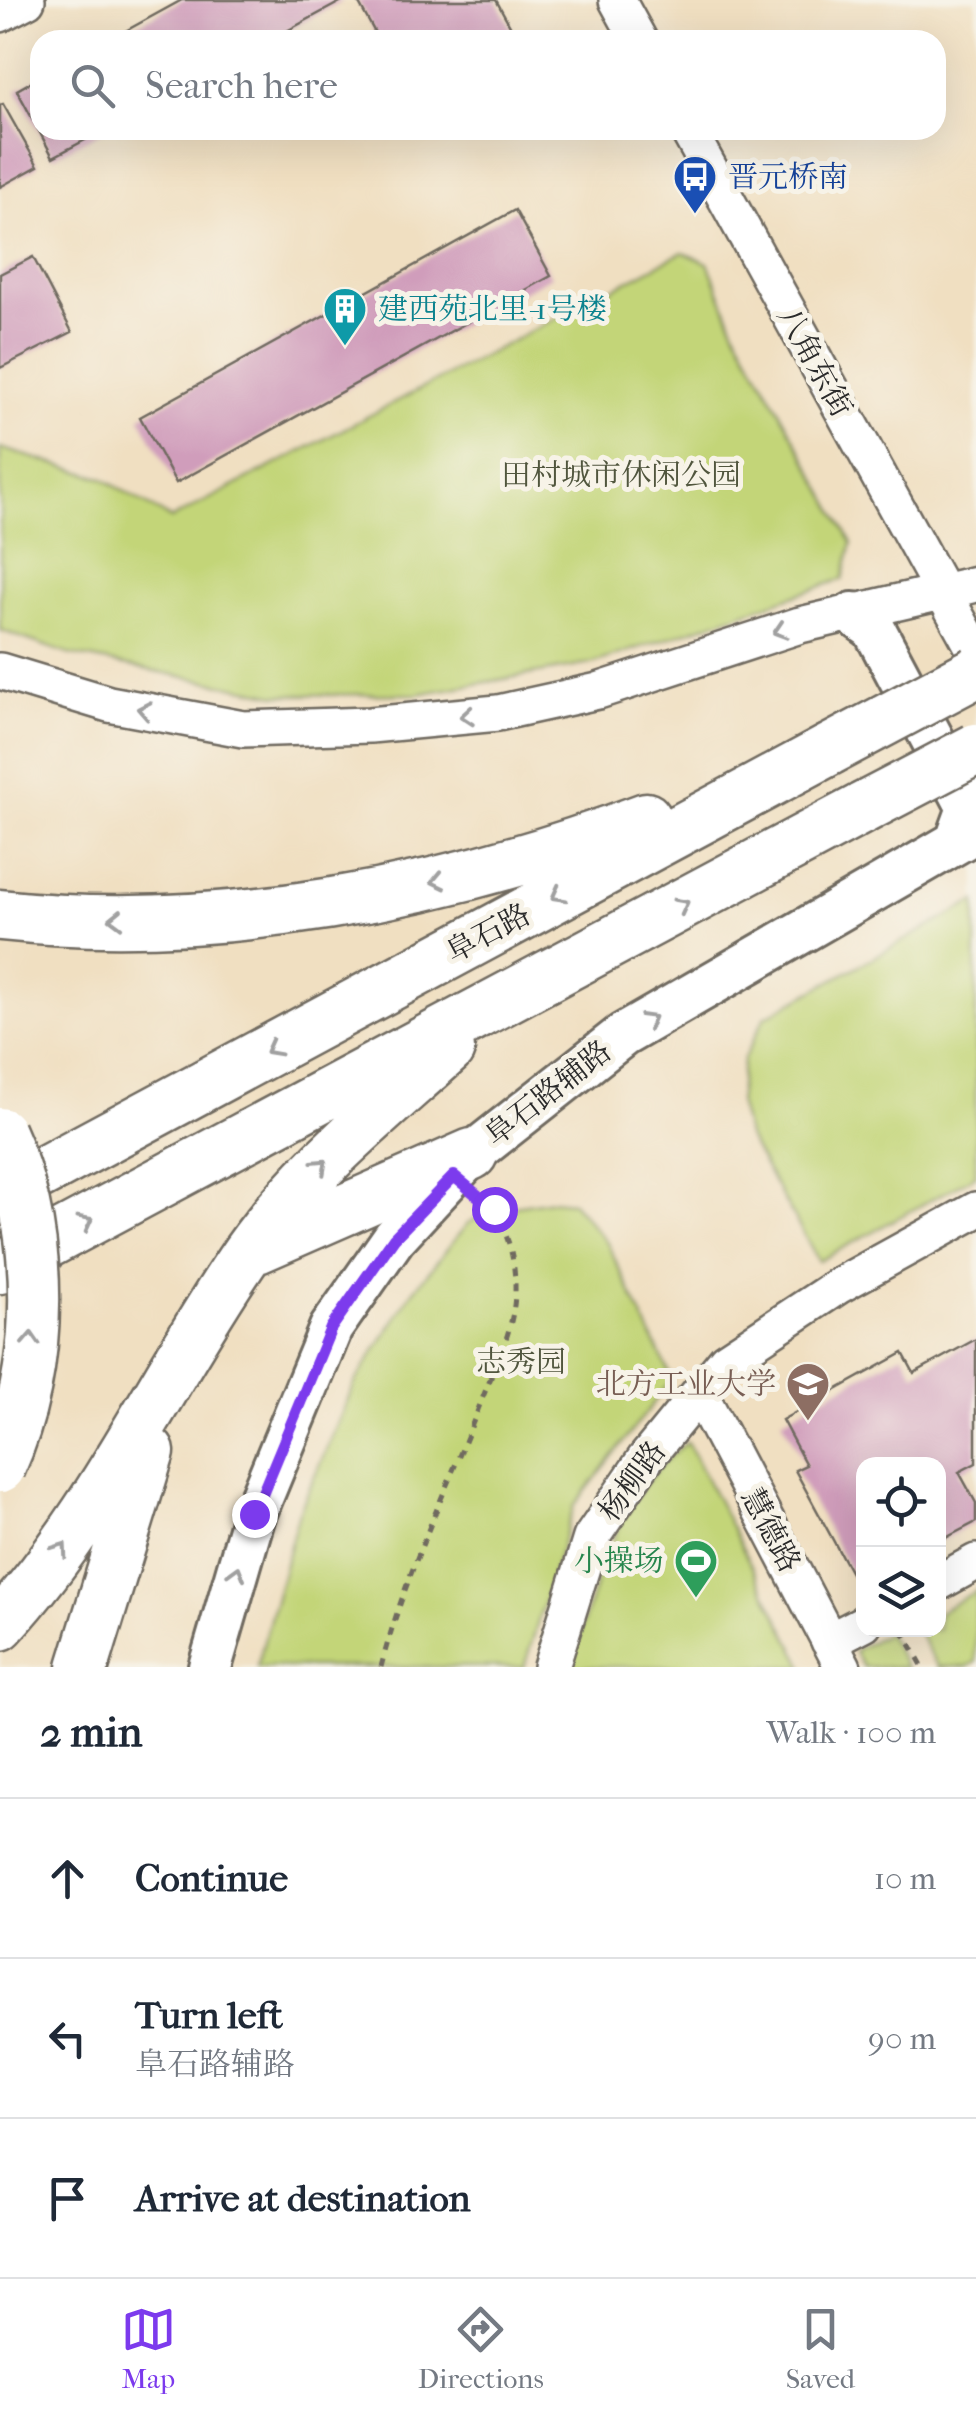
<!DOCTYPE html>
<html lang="en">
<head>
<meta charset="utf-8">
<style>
	body { margin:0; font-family:"IM FELL French Canon","Noto Serif SC",serif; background:#f6f6f7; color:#1f2937 }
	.controls { position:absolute; right:30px; bottom:30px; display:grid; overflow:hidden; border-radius:20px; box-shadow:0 10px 40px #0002 }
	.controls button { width:90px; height:90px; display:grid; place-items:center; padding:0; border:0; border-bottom:2px solid #e0e1e3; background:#fff; color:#1f2937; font:50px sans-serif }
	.stop { position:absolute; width:30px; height:30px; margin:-22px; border:8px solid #7c3aed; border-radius:50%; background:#fff }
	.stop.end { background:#7c3aed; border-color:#fff; box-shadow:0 2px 10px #0008 }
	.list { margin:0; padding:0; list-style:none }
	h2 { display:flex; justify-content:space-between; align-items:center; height:130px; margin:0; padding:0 40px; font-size:42px }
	h2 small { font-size:32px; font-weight:400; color:#747a83 }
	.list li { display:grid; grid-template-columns:65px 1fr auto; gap:30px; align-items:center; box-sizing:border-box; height:160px; padding:0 40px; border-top:2px solid #e0e1e3 }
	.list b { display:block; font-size:38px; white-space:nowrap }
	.list p { margin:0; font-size:32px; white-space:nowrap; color:#747a83 }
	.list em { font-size:32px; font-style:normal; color:#747a83 }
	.icon { flex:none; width:55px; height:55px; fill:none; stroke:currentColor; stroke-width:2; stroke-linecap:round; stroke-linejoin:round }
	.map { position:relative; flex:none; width:976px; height:1667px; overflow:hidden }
	.search { position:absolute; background:#fff; box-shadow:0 10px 40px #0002; left:30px; right:30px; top:30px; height:110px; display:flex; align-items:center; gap:25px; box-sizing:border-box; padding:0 35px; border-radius:30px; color:#747a83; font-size:38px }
	.sheet { height:610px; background:#fff }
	nav { display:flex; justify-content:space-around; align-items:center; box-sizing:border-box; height:140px; border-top:2px solid #e0e1e3; background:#fff; font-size:28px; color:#747a83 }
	nav a { display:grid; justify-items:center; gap:5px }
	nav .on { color:#7c3aed }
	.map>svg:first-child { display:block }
</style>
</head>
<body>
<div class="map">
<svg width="976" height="1667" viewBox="0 0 976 1667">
	<rect width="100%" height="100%" fill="#f7f3e8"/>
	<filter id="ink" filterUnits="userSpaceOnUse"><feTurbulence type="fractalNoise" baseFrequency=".01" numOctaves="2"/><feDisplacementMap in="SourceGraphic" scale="20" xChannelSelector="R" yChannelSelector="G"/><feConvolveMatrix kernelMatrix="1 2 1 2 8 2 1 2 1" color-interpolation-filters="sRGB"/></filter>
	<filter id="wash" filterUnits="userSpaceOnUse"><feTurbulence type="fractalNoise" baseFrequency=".0048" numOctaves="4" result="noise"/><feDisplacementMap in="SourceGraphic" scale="40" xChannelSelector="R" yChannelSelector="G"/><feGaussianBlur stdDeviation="2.25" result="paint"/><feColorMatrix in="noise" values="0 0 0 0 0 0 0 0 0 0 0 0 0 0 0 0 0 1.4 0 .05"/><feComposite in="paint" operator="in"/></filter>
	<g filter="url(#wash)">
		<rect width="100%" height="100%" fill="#f0dfc1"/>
		<!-- green -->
		<path fill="#c3d578" stroke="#778052" stroke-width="2.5" d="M683 252 708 263 735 330 852 543 843 579 591 664 418 694 277 695 68 654 0 630V448L102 478 171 519Z
			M976 901V1175L819 1261 747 1136 738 1102 743 1060 765 1017Z
			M552 1200 572 1202 607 1243 672 1379 574 1506 524 1667H257L299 1512 355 1383 410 1295 468 1223 494 1209Z
			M687 1442 804 1667H570C594 1587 617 1494 687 1442Z
			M976 1591V1662L967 1667H938L917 1630H938L939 1612Z
			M887 1633 906 1667H863L854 1651Z"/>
		<g id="blocks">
			<!-- building -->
			<path fill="#d09dbb" d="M182 0H344L270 40H109Z
				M357 0H496L518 40H379Z
				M40 77V130H104L53 157 17 90Z
				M3 104 38 166 0 187V105Z
				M515 210 551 276 176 483 140 417Z
				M33 257 72 332 0 368V274Z
				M976 1339V1463L959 1472 976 1503V1522L938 1542V1464H864V1583L858 1586 795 1470 806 1465 782 1420 903 1353 914 1373Z"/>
		</g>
	</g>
	<g filter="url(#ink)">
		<use href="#blocks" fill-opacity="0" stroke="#706a60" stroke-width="2.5"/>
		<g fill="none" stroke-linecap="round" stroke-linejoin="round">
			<defs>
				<path id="minor" d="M617 0 639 40
					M0 14 27 0
					M688 130 976 652
					M0 671 109 704 243 729 370 725 498 713 598 691 800 625 976 584
					M700 1394 843 1667
					M938 1583 976 1562
					M829 1641 864 1623
					M551 1667 591 1538 645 1459 726 1360 838 1286 976 1210"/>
				<path id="major" d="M853 614 874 629 969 808 957 841
					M210 1667 254 1515 331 1328 394 1238 472 1154 623 1035 976 831"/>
				<path id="highway" d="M0 915C216 938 445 894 646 818
					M0 1195 829 750
					M257 1248 472 1154
					M0 1268 863 808
					M0 1625C102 1514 162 1376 247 1253 302 1174 378 1113 449 1049
					M83 1667 149 1452"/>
			</defs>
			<!-- minor casing -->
			<use href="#minor" stroke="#706a60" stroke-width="40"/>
			<!-- major casing -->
			<use href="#major" stroke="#706a60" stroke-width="48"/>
			<!-- highway casing -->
			<use href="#highway" stroke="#706a60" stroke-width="55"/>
			<!-- path -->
			<path stroke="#706a60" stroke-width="5" stroke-dasharray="8 8" stroke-linecap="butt" d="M902 1630 923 1667
				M381 1667C404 1577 447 1489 481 1402 494 1368 514 1331 515 1293 516 1258 507 1220 479 1197"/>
			<!-- minor -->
			<use href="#minor" stroke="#fff" stroke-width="35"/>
			<!-- major -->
			<use href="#major" stroke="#fff" stroke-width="42"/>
			<!-- highway -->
			<use href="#highway" stroke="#fff" stroke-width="50"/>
			<defs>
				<path id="highway-bridge" d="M829 750 976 672
					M863 808 976 749
					M0 1133C46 1233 45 1367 0 1467"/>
			</defs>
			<!-- highway-bridge casing -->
			<use href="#highway-bridge" stroke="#706a60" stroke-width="55" stroke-linecap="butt"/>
			<!-- highway-bridge -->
			<use href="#highway-bridge" stroke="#fff" stroke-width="50"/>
		</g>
		<!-- one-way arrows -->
		<defs><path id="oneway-chevron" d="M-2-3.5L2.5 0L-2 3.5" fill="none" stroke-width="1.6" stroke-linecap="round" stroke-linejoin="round" transform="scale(2.5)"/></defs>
		<g stroke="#a0a0a0">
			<use href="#oneway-chevron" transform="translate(780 631) rotate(162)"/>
			<use href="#oneway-chevron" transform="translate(144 710) rotate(-169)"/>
			<use href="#oneway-chevron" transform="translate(467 716) rotate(175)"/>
			<use href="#oneway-chevron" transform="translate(438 881) rotate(168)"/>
			<use href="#oneway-chevron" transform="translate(558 895) rotate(152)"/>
			<use href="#oneway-chevron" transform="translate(682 905) rotate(-28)"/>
			<use href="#oneway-chevron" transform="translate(116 919) rotate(179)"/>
			<use href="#oneway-chevron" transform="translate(649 1020) rotate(-30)"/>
			<use href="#oneway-chevron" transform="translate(272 1049) rotate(152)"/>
			<use href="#oneway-chevron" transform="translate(321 1165) rotate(-43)"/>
			<use href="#oneway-chevron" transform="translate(86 1222) rotate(-28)"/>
			<use href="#oneway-chevron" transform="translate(31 1339) rotate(-87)"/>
			<use href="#oneway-chevron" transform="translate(61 1549) rotate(-55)"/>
			<use href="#oneway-chevron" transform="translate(237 1573) rotate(-74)"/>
		</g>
	</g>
	<g fill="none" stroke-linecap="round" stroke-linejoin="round" filter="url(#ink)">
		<!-- route -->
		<path stroke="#7c3aed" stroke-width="12" d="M254 1514 331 1328 394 1238 454 1176 494 1209"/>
	</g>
	<!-- icons -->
	<defs>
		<symbol id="bus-pin" viewBox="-11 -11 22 30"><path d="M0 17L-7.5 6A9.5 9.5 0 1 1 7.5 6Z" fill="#1a4fb4" stroke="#f7f3e8"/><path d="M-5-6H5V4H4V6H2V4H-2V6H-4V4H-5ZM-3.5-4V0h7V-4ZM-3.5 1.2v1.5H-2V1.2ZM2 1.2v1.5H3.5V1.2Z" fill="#fff"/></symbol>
		<symbol id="building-pin" viewBox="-11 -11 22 30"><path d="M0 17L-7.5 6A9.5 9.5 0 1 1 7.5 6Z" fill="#0f9aa8" stroke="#f7f3e8"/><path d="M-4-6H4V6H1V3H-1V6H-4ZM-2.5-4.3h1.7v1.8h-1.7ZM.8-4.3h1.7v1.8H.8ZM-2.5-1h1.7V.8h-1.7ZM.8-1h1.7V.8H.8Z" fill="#fff"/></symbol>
		<symbol id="university-pin" viewBox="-11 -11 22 30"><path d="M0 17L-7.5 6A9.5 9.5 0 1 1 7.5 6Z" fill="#8d6e63" stroke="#f7f3e8"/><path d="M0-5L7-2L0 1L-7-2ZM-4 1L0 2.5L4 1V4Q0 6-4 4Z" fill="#fff"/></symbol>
		<symbol id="stadium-pin" viewBox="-11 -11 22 30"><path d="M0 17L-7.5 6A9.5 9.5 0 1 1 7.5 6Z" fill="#2e9e5b" stroke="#f7f3e8"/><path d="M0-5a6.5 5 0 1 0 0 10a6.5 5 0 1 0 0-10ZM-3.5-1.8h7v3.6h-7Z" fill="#fff"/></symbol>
	</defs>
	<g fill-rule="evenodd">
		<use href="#bus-pin" x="670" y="152" width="50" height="68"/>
		<use href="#building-pin" x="320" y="284" width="50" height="68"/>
		<use href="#university-pin" x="783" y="1359" width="50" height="68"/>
		<use href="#stadium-pin" x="671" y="1536" width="50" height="68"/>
	</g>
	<g text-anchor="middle" stroke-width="10" stroke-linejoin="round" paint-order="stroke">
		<!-- transit labels -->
		<g font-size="30" fill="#164399" stroke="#f7f3e8" text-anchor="start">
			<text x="728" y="187">晋元桥南</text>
		</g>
		<!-- culture labels -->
		<g font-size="30" fill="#0d838f" stroke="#f7f3e8" text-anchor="start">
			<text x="378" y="319">建西苑北里-1号楼</text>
		</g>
		<!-- street labels -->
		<g font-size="30" fill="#2b2b2b" stroke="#f7f3e8">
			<text transform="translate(815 362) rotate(61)" y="10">八角东街</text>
			<text transform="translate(488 933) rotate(-28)" y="10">阜石路</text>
			<text transform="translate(548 1093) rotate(-38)" y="10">阜石路辅路</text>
			<text transform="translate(632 1481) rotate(-54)" y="10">杨柳路</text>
			<text transform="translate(771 1530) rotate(62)" y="10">慧德路</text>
		</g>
		<!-- park labels -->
		<g font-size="30" fill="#51563e" stroke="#f7f3e8">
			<text x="621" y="485">田村城市休闲公园</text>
			<text x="521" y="1372">志秀园</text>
		</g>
		<!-- education labels -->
		<g font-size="30" fill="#785e54" stroke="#f7f3e8" text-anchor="end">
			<text x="776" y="1394">北方工业大学</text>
		</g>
		<!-- leisure labels -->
		<g font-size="30" fill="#27864d" stroke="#f7f3e8" text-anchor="end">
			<text x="664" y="1571">小操场</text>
		</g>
	</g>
</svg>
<div class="controls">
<button><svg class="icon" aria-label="locate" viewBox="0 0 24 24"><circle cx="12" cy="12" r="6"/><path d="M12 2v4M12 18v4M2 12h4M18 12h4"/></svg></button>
<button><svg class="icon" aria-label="layers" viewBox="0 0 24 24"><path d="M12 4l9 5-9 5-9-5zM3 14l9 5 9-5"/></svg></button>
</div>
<div class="stop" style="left:494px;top:1209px"></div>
<div class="stop end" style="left:254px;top:1514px"></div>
<div class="search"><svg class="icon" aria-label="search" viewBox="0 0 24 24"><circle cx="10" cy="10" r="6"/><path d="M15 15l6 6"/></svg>Search here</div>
</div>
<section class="sheet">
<h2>2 min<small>Walk · 100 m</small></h2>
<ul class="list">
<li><svg class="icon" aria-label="ahead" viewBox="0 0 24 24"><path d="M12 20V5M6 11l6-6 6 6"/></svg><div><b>Continue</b></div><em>10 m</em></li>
<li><svg class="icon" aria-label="left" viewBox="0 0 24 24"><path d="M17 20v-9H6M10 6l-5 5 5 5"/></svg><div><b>Turn left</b><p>阜石路辅路</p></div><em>90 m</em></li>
<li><svg class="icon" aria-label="arrive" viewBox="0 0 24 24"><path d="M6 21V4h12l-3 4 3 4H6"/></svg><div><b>Arrive at destination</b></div></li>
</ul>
</section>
<nav>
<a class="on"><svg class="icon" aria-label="map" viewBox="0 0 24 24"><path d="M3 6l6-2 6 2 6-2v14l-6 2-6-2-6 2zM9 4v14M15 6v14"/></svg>Map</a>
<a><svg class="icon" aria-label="directions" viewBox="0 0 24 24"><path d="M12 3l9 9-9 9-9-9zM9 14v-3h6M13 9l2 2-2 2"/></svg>Directions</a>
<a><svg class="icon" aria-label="saved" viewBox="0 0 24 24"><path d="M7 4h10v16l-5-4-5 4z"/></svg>Saved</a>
</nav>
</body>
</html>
